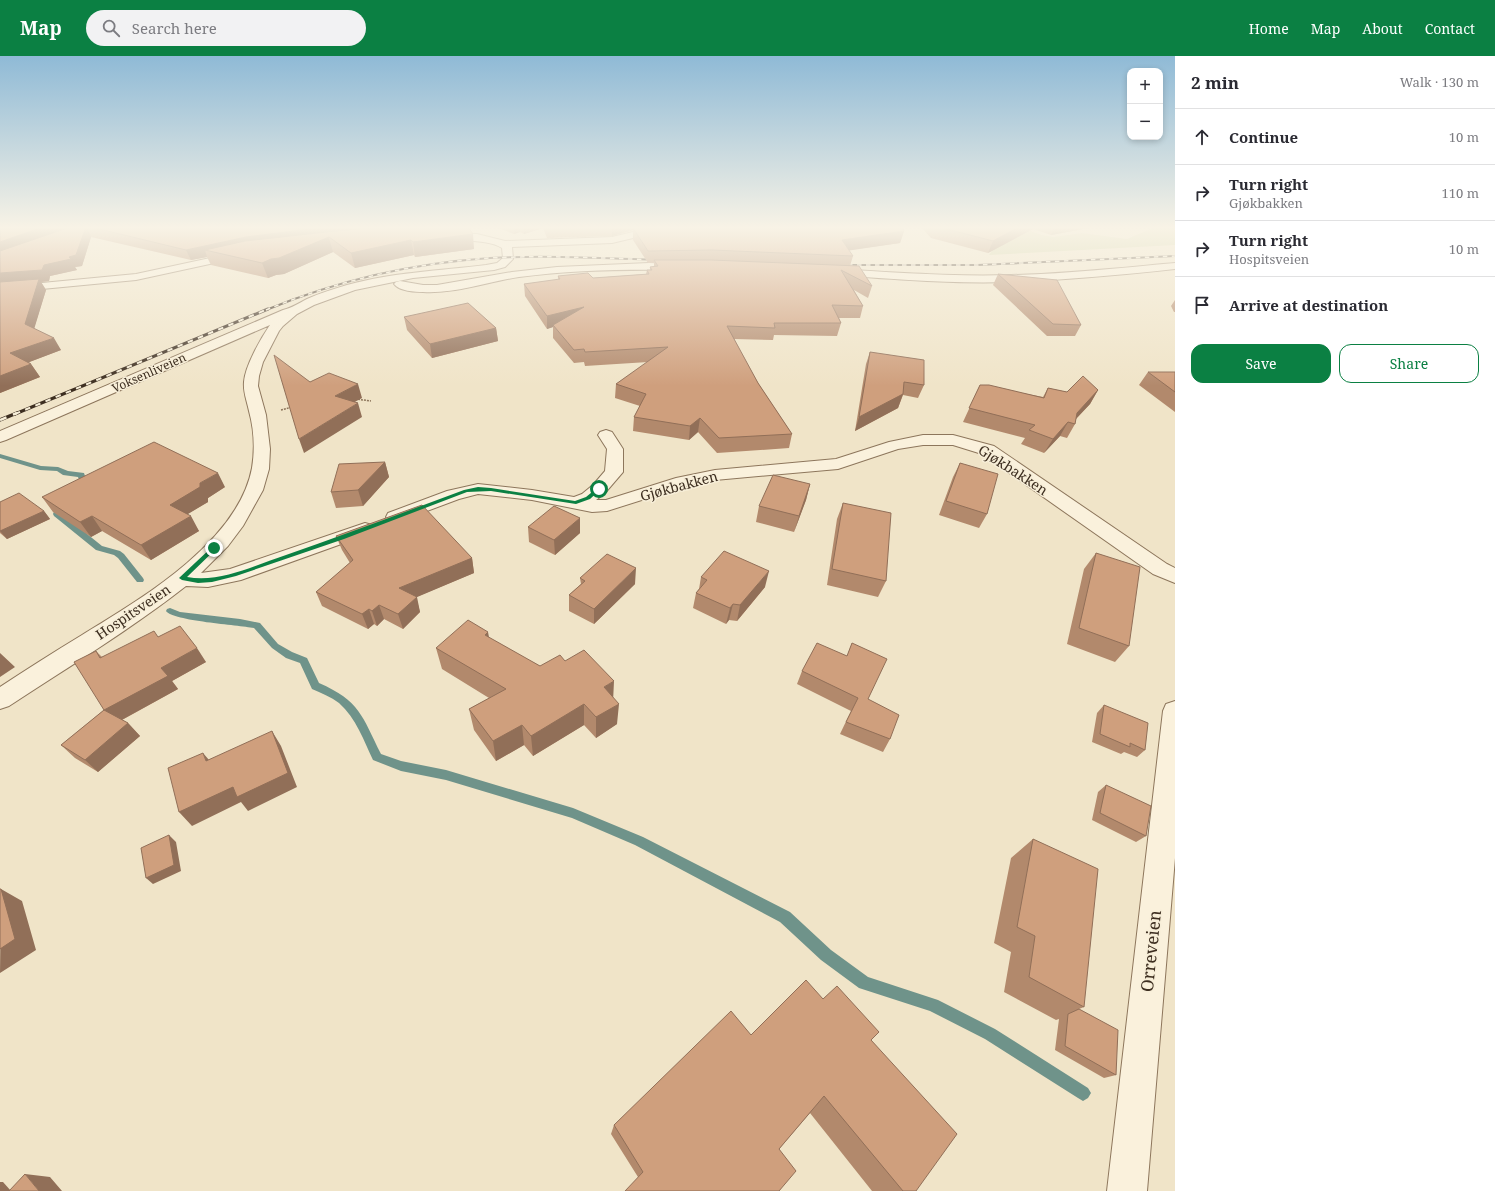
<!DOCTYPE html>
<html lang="en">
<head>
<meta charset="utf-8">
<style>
	body { margin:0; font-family:"Noto Serif",serif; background:#f2f2f3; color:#2b2b33 }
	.controls { position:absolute; right:12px; top:12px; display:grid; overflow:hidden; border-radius:8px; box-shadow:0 2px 6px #0003 }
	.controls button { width:36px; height:36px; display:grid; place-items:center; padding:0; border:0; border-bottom:1px solid #e1e1e2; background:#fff; color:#2b2b33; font:20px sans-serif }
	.stop { position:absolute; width:12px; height:12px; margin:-9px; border:3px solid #0b8043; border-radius:50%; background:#fff }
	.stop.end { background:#0b8043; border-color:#fff; box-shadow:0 1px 4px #0008 }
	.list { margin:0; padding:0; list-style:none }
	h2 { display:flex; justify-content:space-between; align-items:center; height:52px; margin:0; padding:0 16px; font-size:17px }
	h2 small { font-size:13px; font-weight:400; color:#7c7c81 }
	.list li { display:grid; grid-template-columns:26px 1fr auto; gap:12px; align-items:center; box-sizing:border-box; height:56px; padding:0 16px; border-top:1px solid #e1e1e2 }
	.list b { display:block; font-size:15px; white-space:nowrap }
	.list p { margin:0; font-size:13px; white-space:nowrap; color:#7c7c81 }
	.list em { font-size:13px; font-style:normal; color:#7c7c81 }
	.actions { display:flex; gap:8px; padding:12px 16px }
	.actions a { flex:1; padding:9px 0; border:1px solid #0b8043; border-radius:12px; text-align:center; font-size:14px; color:#0b8043 }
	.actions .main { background:#0b8043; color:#fff }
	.icon { flex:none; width:22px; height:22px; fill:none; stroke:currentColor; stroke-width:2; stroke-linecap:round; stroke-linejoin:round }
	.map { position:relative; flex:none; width:1175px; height:1135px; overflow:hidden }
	header { display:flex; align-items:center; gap:24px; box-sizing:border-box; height:56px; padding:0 20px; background:#0b8043; color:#fff }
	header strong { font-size:19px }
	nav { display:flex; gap:22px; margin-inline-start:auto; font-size:14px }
	.search { width:280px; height:36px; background:#f2f2f3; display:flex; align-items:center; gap:10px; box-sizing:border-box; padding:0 14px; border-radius:22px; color:#7c7c81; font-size:15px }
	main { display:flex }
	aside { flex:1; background:#fff }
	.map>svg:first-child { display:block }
</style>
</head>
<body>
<header>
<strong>Map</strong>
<div class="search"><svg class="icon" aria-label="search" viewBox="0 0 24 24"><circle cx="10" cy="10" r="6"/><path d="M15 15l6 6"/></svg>Search here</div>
<nav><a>Home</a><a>Map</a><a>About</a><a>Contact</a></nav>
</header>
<main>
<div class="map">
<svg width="1175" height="1135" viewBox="0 0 1175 1135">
	<rect width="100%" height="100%" fill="#f0e4c8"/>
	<!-- green -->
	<path fill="#c9cf9b" d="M988 171H1020L1042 179 1053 181 1082 177 1127 183 1155 171H1175V189L989 199 997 188Z"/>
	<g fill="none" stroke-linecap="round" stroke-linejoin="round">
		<!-- stream -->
		<path fill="#6f938a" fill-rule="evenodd" d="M0 398 41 410 58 411 68 415 84 417 86 423 92 427 90 432H84V428L80 426 78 421 63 419 57 415 40 414 0 402Z
			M56 451H62L63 453 61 457 102 490 120 495 124 498 143 522 144 524 143 526H137L118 502 114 499 96 494 54 460 53 458Z
			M170 552 180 556 240 563 260 567 278 588 292 596 307 602 319 627C360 645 362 660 381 698L401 705 446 714 573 752 643 781 790 856 831 894 868 921 938 944 995 973 1088 1032 1091 1037 1088 1042 1083 1045 1078 1042 985 983 930 955 859 932 821 904 780 866 635 789 572 762 446 724 401 715 373 704C364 685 356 662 339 647 331 641 321 637 312 633L300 607 286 602 272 592 254 572C238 569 173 565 166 555L167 553Z"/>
		<defs>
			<path id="minor" d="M654 171H673L671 173 612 187 512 191 513 203 505 211 494 214 413 222 355 234 314 249 297 258 283 270 279 275 263 306 259 320 258 330 266 359 270 393 269 413 263 434 243 470 228 490 201 517 230 513 365 467 372 469 375 473 372 477 241 524 208 531 186 530C130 574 68 611 9 650L0 653V631C27 613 54 596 82 579 141 543 238 486 252 412 255 394 254 373 249 355 247 345 243 336 244 326 245 310 261 282 270 269L6 384 0 386V375L283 254C292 252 299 247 307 243 320 237 334 233 347 229 395 216 438 215 486 209L497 207 503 202 502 192C486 181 445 187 438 179L440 177 477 178 505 185 612 181Z
				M238 196 242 197 243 199 242 201 136 224 0 237V231L136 218Z
				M649 207 680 208 685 211 680 214C626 213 572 214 519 221 487 226 455 238 423 236 415 236 399 235 394 228L396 226 400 225 423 229H437L512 216 557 211Z
				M1175 207V213C1120 219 1066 224 1011 226 952 228 893 223 834 219L828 216 834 213C893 216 952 221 1011 219 1066 218 1120 212 1175 207Z
				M606 374 612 376 623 393V416L605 437 596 444H606L676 422 715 414 836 403 889 386 923 379H953L994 390 1167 508 1175 512V527L1153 518 982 398 953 389H923L898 393 838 413 715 424 686 430 607 455 592 456 532 444 478 438 459 443 395 467 388 465 386 461 388 457 447 435 478 428 532 434 574 441 582 438 593 429 605 415 607 393 598 379 600 376Z
				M1175 645V802L1147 1135H1107L1163 655 1166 648Z"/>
		</defs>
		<!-- minor casing -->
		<use href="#minor" stroke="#8d765c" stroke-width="2"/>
		<!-- path -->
		<path stroke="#8d765c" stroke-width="1.5" stroke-dasharray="2 1" stroke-linecap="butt" d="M355 343 371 345
			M281 354 292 351"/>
		<!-- minor -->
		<use href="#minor" fill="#faf1dc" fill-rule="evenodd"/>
		<defs>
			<path id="rail-far2" d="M839 209H977L1175 200
				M266 254C336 225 414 207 490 202 546 199 601 202 657 204"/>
			<path id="rail-far1" d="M15 358 268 253"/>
			<path id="rail" d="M0 364 17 357"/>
		</defs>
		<!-- rail-far2 casing -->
		<use href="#rail-far2" stroke="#3d2e20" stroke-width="2"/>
		<!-- rail-far1 casing -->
		<use href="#rail-far1" stroke="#3d2e20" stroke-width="3"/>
		<!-- rail casing -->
		<use href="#rail" stroke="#3d2e20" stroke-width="3.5"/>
		<!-- rail-far2 -->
		<use href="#rail-far2" stroke="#f7eed8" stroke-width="1.5" stroke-dasharray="4.5" stroke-linecap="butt"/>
		<!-- rail-far1 -->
		<use href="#rail-far1" stroke="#f7eed8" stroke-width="2" stroke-dasharray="5.5" stroke-linecap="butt"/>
		<!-- rail -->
		<use href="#rail" stroke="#f7eed8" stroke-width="2.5" stroke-dasharray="7" stroke-linecap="butt"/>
	</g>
	<!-- wall -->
	<path fill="#b2896c" d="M0 171H468L474 193 415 201 414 199 355 212 333 196 284 218 276 219 268 222 211 209 207 201 191 204 91 181 82 210 75 211 77 214 50 220 49 225 41 226 46 234 34 272 61 294 29 306 31 308 40 321 0 337Z
		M496 171H902L904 175 900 187 849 194 853 200 850 210 872 230 868 242 854 234 863 250 860 262H839L841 267 837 280 774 279 773 284 734 283 758 327 792 378 789 392 717 397 698 376 689 384 633 375 634 361 640 350 615 342 616 328 648 306 585 310 584 306 574 307 553 282V271L547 273 525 240 524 228 558 224V220L593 222 646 218 647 214H650V211L654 210V207H648L633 184V174L612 180 547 182 543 172 524 178 520 176 514 178Z
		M921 171H1094L1051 179 1033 173 988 197 931 182Z
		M998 218 1081 269 1075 280H1047L993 229Z
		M1175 244V256H1174L1171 250Z
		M404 261 496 272 498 285 432 302 407 274Z
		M870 296 924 329 918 342 903 339 898 352 855 375 866 308Z
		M1148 316H1175V356L1139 329Z
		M980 329 1043 341 1048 332 1067 336 1098 334 1090 348 1076 363 1075 368 1067 382 1060 380 1044 397 1021 388 1025 382 963 366Z
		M385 406 389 421 363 450 336 452 331 436Z
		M960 407 987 458 979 472 939 459 953 421Z
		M810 428 806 444 794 476 756 466 759 450Z
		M225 431 208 442V446L187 458 199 475 151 504 102 475 91 481 53 456 42 441Z
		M0 446 44 455 50 463 7 483 0 477Z
		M843 447 886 525 878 541 827 529 837 463Z
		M580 462V477L555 499 529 486 528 471Z
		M336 480 472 502 474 517 416 541 420 556 403 573 384 563 377 570 374 568 368 573 322 550 316 536 350 507 342 494Z
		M1096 497 1129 590 1115 606 1067 588 1084 513Z
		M701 521 765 531 737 565 729 564 726 568 693 552 696 537 699 533Z
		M580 522 635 528 594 568 569 555V539L581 528Z
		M158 581 206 606 172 625 178 633 122 664 128 667 140 680 98 716 75 702 61 689 104 654 96 595 102 601Z
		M489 582 540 610 565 605 613 642 617 668 596 682 584 669 533 700 524 689 496 705 474 674 469 653 489 642 442 613 436 592Z
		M852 587 868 643 890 683 883 696 840 678 851 655 797 628 802 615 847 600Z
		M1104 649 1145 694 1137 701 1124 696 1121 698 1092 686 1097 657Z
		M1106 729 1146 780 1136 786 1092 764 1098 736Z
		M1033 783 1084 951 1079 953 1116 1019 1104 1022 1055 994 1059 963 1056 964 1004 936 1011 896 994 887 1011 802Z
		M823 943 871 984 916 1135H872L810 1057 779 1093 638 1121 611 1078 614 1069 751 979Z"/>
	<!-- shaded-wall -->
	<path fill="#916f58" d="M43 171H79L0 198V186Z
		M86 171H87L91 181 82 210 75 211 77 214 50 220 49 225 41 226 46 234 32 280 0 230V217L44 209 69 201Z
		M325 171H412L329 182 333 196 284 218 276 219 268 222 262 207 205 194 207 201 191 204 186 194 246 181Z
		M514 171H520V176L514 178Z
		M524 171H543V172L524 178Z
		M612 171H646L633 172V174L612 180Z
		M1019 171H1034L1033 173 988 197 993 185Z
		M1055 171H1094L1051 179Z
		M904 175 900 187 839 196 842 184Z
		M473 178 474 193 415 201 413 186Z
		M411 184 414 199 355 212 351 197Z
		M584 251 553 269V271L547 273V260Z
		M496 272 498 285 432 302 430 288Z
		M54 282 61 294 19 310 10 297Z
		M31 308 40 321 0 337V320Z
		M358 328 362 342 340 354 335 340Z
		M1098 334 1090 348 1072 367 1077 357Z
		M903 338 898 352 855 375 859 361Z
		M358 347 362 361 304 397 299 383Z
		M700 362 698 376 689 384 690 370Z
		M1068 366 1060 380 1044 397 1053 383Z
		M385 406 389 421 363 450 358 434Z
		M218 417 225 431 208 442V446L178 464 170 449 200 427Z
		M810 428 806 444 794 476 799 460Z
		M44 455 50 463 7 483 0 475Z
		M92 460 102 475 91 481 80 466Z
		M191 460 199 475 151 504 141 489Z
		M580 462V477L555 499 554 484Z
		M472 502 474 517 403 547 399 532Z
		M636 512 635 528 594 568V553Z
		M769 515 765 531 737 565 740 549Z
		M417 541 420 556 403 573 398 558Z
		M733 548 729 564 726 568 730 552Z
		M379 549 384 563 377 570 372 555Z
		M369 553 374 568 368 573 362 558Z
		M488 576 492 597 485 579Z
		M197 592 206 606 172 625 178 633 116 667 104 654 161 612Z
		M0 597 15 611 0 621Z
		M614 625 613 646 604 631Z
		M584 648V669L533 700 531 680Z
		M619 648 617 668 596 682V661Z
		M128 667 140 680 98 716 85 704Z
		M522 669 524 689 496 705 493 685Z
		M272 675 281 690 297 731 248 755 241 746 192 770 179 756Z
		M203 697 215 711 206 705Z
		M169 779 176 786 181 815 153 828 146 822Z
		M1 833 22 845 36 894 0 917Z
		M25 1118 50 1121 62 1135H39Z
		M0 1126H3L11 1135H0Z"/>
	<!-- building -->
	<path fill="#cf9f7d" stroke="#916f58" d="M0 171H43L0 186Z
		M70 171H86L76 199 69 201 71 203 44 209 42 214 0 217V195Z
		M91 171H325L246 181 186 194Z
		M378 171H468L473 178 413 186 411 184 351 197 329 181 279 202 271 203 262 207 205 194 245 185 326 176Z
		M636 171H902L904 175 842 184 853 200 712 194 648 195 633 172Z
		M939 171H1019L993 185Z
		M654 204H711L859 210 872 230 841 214 863 250 832 249 841 267H774L775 272 727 270 758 327 792 378 719 382 700 362 690 370 634 361 646 338 616 328 668 291 585 296 584 293 574 294 553 269 584 251 547 260 524 228 560 223 558 220 588 217 593 222 649 218 647 214H652L650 211 658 210Z
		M998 218 1057 224 1081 269 1053 268Z
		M39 223 25 268 54 282 10 297 31 308 0 320V226Z
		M468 247 496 272 430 288 404 261Z
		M870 296 924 304V329L904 326 903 338 859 361Z
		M274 299 310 326 329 317 358 328 335 340 358 347 299 383Z
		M1148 316H1175V336Z
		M1083 320 1098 334 1077 357 1075 368 1068 366 1053 383 1029 374 1035 369 969 352 980 329H989L1044 342 1048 332 1067 336Z
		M154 386 218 417 200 427V431L170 449 191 460 141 489 92 460 80 466 42 441Z
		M385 406 358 434 331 436 339 408Z
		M960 407 998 418 987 458 946 445Z
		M773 419 810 428 799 460 759 450Z
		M19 437 44 455 0 475V446Z
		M843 447 891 457 886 525 832 513Z
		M422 449 472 502 399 532 417 541 398 558 379 549 372 555 369 553 362 558 316 536 353 504 336 480Z
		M554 450 580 462 554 484 528 471Z
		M724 495 769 515 740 549 733 548 730 552 696 537 707 524 701 521Z
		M1096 497 1140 511 1129 590 1079 572Z
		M607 498 636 512 594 553 569 539 585 525 580 522Z
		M468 564 488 576 485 579 540 610 560 599 565 605 584 594 614 625 604 631 619 648 596 661 584 648 531 680 522 669 493 685 469 653 506 633 436 592Z
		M180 570 197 592 161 612 168 620 104 654 128 667 85 704 61 689 104 654 74 606 96 595 100 602 154 575 158 581Z
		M817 587 847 600 852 587 887 603 868 643 899 659 890 683 846 666 858 642 802 615Z
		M1104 649 1148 667 1145 694 1130 687V691L1100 678Z
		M272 675 288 717 237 741 233 731 179 756 168 712 203 697 206 705Z
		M1106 729 1151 750 1146 780 1100 757Z
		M169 779 174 809 146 822 141 792Z
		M1033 783 1098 813 1084 951 1029 921 1035 880 1017 871Z
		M0 833H1L15 883 0 893Z
		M806 924 823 943 837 930 879 976 871 984 957 1078 916 1135H903L824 1040 779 1093 796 1115 779 1135H625L643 1116 614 1069 731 955 751 979Z
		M1079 953 1118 974 1116 1019 1065 990 1068 958Z
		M25 1118 39 1135H9Z"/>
	<!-- sky -->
	<linearGradient id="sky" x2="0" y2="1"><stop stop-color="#8fbad6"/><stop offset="0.52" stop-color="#f8f3e6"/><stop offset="1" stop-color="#f8f3e6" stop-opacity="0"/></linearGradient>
	<rect width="1175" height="330" fill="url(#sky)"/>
	<!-- route -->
	<path fill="#0b8043" d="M478 431 491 432 575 445 586 441 597 432 601 433 590 443 576 448 491 435 467 436 344 483 236 520 212 526 198 527 182 524 179 522 212 491 217 492 187 521C221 527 255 509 286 499 346 478 405 456 464 434Z"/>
	<g text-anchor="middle" stroke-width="3" stroke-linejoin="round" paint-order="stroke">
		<!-- far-street labels -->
		<g font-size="12" fill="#3d2e20" stroke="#f7eed8">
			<text transform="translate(149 317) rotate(-24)" y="4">Voksenliveien</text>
		</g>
		<!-- street labels -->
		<g font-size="14" fill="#3d2e20" stroke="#f7eed8">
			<text transform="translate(1013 414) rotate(33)" y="5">Gjøkbakken</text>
			<text transform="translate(679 430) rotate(-15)" y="5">Gjøkbakken</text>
			<text transform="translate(133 556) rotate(-34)" y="5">Hospitsveien</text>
		</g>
		<!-- near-street labels -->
		<g font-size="17" fill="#3d2e20" stroke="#f7eed8">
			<text transform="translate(1151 895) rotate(-84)" y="6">Orreveien</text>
		</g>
	</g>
</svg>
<div class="controls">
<button>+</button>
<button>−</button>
</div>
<div class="stop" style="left:599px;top:433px"></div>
<div class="stop end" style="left:214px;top:492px"></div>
</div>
<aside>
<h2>2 min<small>Walk · 130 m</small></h2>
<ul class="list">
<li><svg class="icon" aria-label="ahead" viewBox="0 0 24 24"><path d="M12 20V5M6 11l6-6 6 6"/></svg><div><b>Continue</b></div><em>10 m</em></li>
<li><svg class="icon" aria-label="right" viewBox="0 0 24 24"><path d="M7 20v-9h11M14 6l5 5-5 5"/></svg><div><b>Turn right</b><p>Gjøkbakken</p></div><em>110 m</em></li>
<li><svg class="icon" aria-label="right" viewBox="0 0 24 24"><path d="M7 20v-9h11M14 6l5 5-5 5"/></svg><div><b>Turn right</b><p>Hospitsveien</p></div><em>10 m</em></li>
<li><svg class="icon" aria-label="arrive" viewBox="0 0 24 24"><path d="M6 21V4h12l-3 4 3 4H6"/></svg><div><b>Arrive at destination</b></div></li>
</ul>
<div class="actions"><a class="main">Save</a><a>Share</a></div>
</aside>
</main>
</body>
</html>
